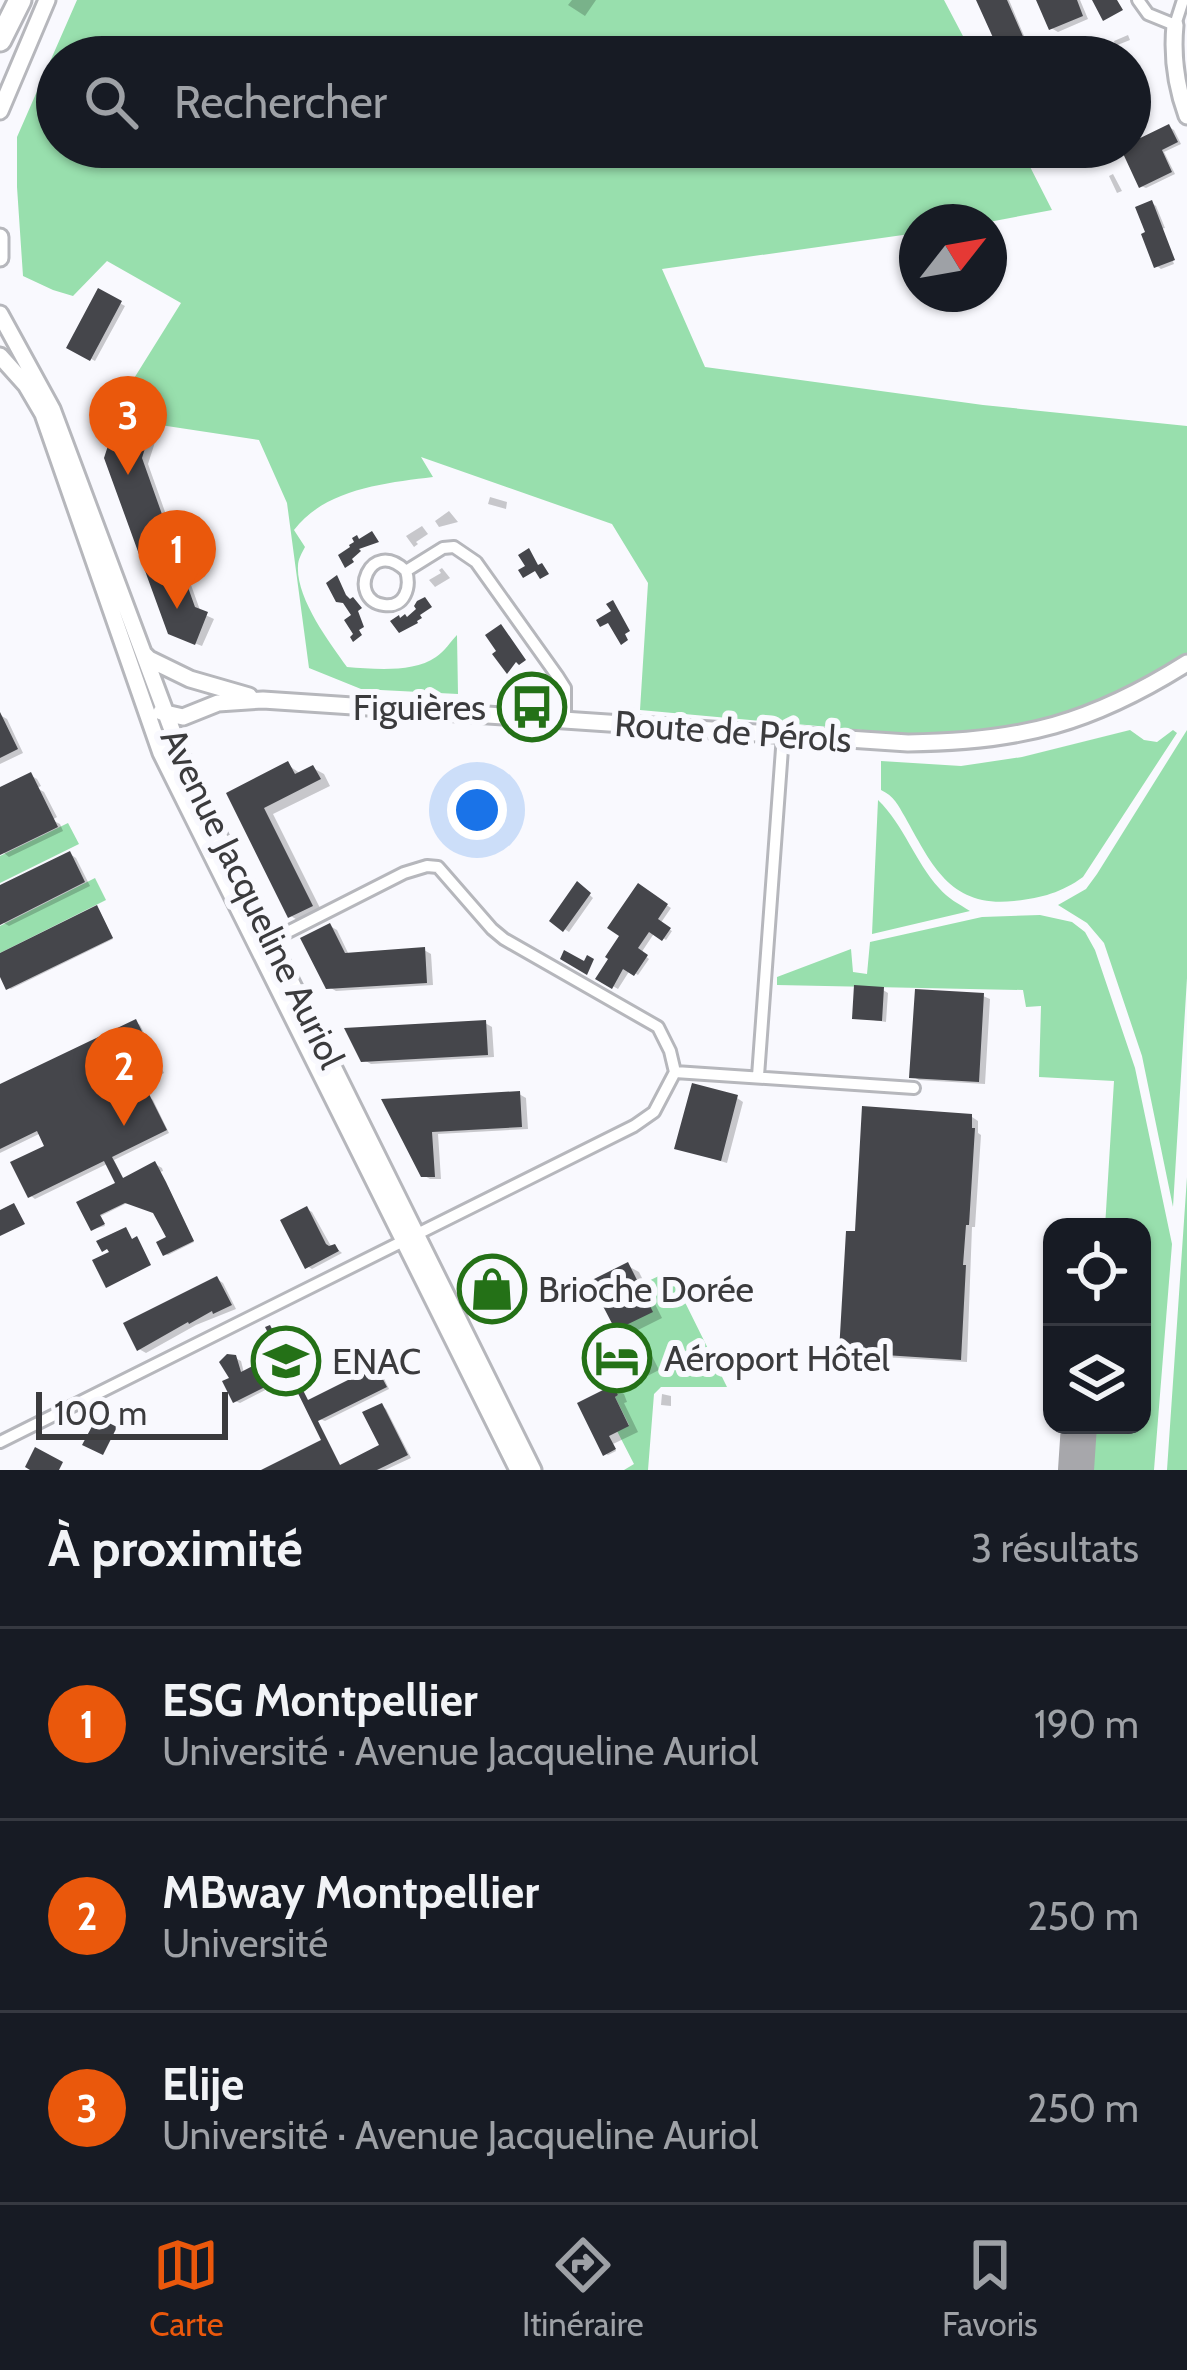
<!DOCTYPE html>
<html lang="fr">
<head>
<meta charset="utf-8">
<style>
	body { margin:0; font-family:Cabin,sans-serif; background:#242831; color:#f1f3f6 }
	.controls { position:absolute; right:36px; bottom:36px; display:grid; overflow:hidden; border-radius:24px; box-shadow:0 3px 9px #0004 }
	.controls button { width:108px; height:108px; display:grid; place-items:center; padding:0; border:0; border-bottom:3px solid #363941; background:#171b24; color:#f1f3f6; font:60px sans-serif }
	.compass { position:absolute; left:899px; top:204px; width:108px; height:108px; border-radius:50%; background:#171b24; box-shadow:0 3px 9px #0004; rotate:59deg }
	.scale { position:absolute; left:36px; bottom:30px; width:192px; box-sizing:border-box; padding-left:12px; border:6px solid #3b3b3d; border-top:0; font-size:33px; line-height:42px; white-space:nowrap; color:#3b3b3d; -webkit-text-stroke:9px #f9f9fe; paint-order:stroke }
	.you { position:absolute; left:477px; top:810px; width:42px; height:42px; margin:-30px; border:9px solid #fff; border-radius:50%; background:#1a73e8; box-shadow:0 0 0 18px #1a73e833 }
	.badge { display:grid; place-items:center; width:78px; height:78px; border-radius:50%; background:#ea580c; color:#fff; font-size:39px; font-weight:700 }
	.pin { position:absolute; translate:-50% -99px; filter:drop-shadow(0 3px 6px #0008) }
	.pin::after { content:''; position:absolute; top:63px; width:42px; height:36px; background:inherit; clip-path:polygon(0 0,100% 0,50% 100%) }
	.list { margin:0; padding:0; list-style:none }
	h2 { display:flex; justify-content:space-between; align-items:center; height:156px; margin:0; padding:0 48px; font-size:51px }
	h2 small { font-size:39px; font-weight:400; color:#9ea1a6 }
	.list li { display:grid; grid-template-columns:78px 1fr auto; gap:36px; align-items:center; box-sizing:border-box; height:192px; padding:0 48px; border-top:3px solid #363941 }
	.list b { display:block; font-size:45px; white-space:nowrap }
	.list p { margin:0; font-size:39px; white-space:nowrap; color:#9ea1a6 }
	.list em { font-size:39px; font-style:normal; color:#9ea1a6 }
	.icon { flex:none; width:66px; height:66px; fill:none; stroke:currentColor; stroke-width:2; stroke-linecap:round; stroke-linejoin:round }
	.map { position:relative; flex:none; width:1187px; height:1470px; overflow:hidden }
	.search { position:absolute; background:#171b24; box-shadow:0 3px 9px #0004; left:36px; right:36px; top:36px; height:132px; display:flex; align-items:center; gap:30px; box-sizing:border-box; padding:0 42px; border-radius:66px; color:#9ea1a6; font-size:45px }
	.sheet { height:732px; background:#171b24 }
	nav { display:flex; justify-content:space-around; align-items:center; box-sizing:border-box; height:168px; border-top:3px solid #363941; background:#171b24; font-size:33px; color:#9ea1a6 }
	nav a { display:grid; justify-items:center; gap:6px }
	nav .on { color:#ea580c }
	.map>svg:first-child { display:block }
</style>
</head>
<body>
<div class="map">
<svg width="1187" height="1470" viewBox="0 0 1187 1470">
	<rect width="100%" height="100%" fill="#f9f9fe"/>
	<!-- green -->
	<path fill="#98dfad" d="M77 0H944L974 57H57V147H1020L1052 210 989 222H917V233L662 269 705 367 983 405 1187 426V655L1157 674 1082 711 993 733 907 734 640 710 648 583 612 524 421 457 433 477C385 483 325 489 294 530L305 547C302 553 298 559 298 566 296 598 329 642 347 667 374 669 413 673 436 657 444 652 451 641 457 635L458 694 361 689 309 668 287 503 259 440 114 418 118 404 181 303 107 261 73 296 53 290 23 276 17 187V137Z
		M1130 730 1144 740 1157 742 1173 730 1177 733 1083 877C1061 893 1041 898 1014 901 950 908 932 865 905 817 898 805 894 796 881 790V761L961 766 1022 757Z
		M1187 730V978L1173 1207 1142 1056 1104 943 1087 923 1058 905 1086 889 1097 874Z
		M878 800C904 825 915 862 939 888 947 898 959 904 970 911L872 934Z
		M68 823 79 844 0 883V856Z
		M95 878 106 900 0 953V926Z
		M1040 915 1072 922 1085 932 1095 950 1135 1068 1172 1244 1154 1470H1090L1093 1425H1142V1227H1105L1114 1081 1039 1077 1041 1006 1026 1007 1023 990 777 985V977L851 949 853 972 867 974 870 942 982 917Z
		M1187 1177V1470H1167Z
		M665 1273 672 1276 727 1387H661L654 1394 648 1470H624L634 1464 617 1431 629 1425 615 1397 618 1395 612 1383 650 1364 632 1331 626 1334 622 1327 640 1285Z"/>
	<!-- shadow -->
	<path fill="#0003" d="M572 0H596L585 16 568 5Z
		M979 0H1009L1033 57H1014L1006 41 1002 43 997 40Z
		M1039 0H1080L1088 19 1058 32 1051 28Z
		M1128 35 1130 40 1115 46 1114 41Z
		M1169 127 1174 130 1181 144 1164 152 1175 174 1146 188 1141 186 1124 149Z
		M1113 174 1122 191 1117 193 1109 176Z
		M1152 203 1156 206 1165 228 1161 229 1174 264 1161 269 1157 266Z
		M99 292 125 306 95 361 70 347Z
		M118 425 156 439 148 464 201 613 214 619 202 646 179 637Z
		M490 497 507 502 506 509 488 504Z
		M449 511 458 522 439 527 435 521Z
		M422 526 428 534 416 542 418 544 414 547 406 536Z
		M442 568 450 578 435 587 429 580 441 573 439 570Z
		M0 715 7 719 23 753 0 764Z
		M288 765 301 774 313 768 324 774 330 786 273 814 322 912 302 923 291 916 230 794Z
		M30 775 37 779 41 786 37 788 44 792 57 817 52 820 60 824 63 831 9 857 0 850V790Z
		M70 854 76 858 90 886 9 926 2 922 0 888Z
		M639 887 671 908 660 924 672 931 666 940 655 932 641 953 649 959 638 975 630 970 618 989 599 978 624 935Z
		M582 888 593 898 569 932 553 921Z
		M99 910 113 939 11 989 9 988 0 970V956Z
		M330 926 337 930 349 955 424 950 431 954 433 985 336 991 329 987Z
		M883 990 888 993 886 1022 855 1017Z
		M983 996 990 999 985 1084 919 1080 912 1076Z
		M136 1022 140 1025 164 1073 128 1091 135 1104 149 1097 153 1100 169 1133 114 1160 124 1180 155 1164 162 1168 163 1171 157 1173 168 1187 194 1242 168 1255 165 1254 170 1239 156 1211 129 1202 101 1216 105 1226 93 1229 80 1203 119 1184 109 1163 35 1199 31 1196 48 1147 41 1133 0 1153V1087Z
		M485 1023 492 1027 494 1057 371 1064 364 1060Z
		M519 1094 526 1098 528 1129 438 1134 441 1179H430L423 1175 386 1102Z
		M737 1098 743 1102 727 1163 678 1148Z
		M972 1117 978 1121V1133L981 1135 975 1227H972L967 1362 849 1355 842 1351Z
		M307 1209 312 1212 332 1248 335 1247 342 1253 312 1269 307 1266Z
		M505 1264 510 1267 516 1279 502 1287 507 1298 497 1303 492 1300 491 1286Z
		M628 1266 639 1272 662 1318 632 1333 644 1340 659 1370 626 1387 615 1381 623 1338 595 1282Z
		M217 1279 223 1283 236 1309 196 1325 146 1353 139 1349Z
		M278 1357 291 1377 240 1403 235 1401V1358L241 1361 244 1373Z
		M376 1369 381 1372 389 1389 325 1421 320 1419Z
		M613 1388 624 1394 627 1402 624 1403 638 1432 613 1444 616 1451 608 1455 606 1454Z
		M662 1394 671 1396V1406L661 1405Z
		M382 1406 386 1409 411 1458 385 1470H270L339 1469 383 1447Z"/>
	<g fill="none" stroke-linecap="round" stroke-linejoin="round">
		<!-- taxiway -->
		<path stroke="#a7a7ab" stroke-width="36" d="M1076 1470 1079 1425"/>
	</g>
	<!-- building -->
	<path fill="#45464b" d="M976 0H1007L1032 57H1011L1002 39 995 42Z
		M1036 0H1077L1083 16 1049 30Z
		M1092 0H1117L1123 10 1103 21Z
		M1169 124 1178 142 1162 150 1172 172 1139 188 1120 147H1130V143Z
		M1152 200 1175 260 1154 268 1141 234 1145 232 1135 207Z
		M98 288 122 301 90 361 66 348Z
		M116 421 150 432 142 458 195 607 208 612 195 645 168 634 104 458Z
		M372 531 379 542 359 549 361 551 352 559 354 562 345 568 338 555 350 547 349 545 354 542 352 538 357 535 359 539Z
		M529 548 538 565 542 563 549 574 540 579 535 571 523 578 518 570 525 566 518 555Z
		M337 575 346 595 350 599 353 597 362 608 358 611 364 627 359 630 362 635 353 642 350 637 353 634 344 620 351 615 343 603 336 602 326 583Z
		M425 597 432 607 420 615 422 618 417 621 418 623 399 633 390 621 399 615 400 618 405 614 407 617 416 609 414 606 417 601Z
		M613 600 630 631 625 634 628 640 621 645 608 623 600 627 596 620 611 611 606 604Z
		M501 624 526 660 519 665 516 662 507 674 492 654 496 651 485 635Z
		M0 712 18 749 0 758Z
		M288 761 295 774 313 765 321 779 264 808 313 906 288 918 226 793Z
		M31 772 58 827 0 855V787Z
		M70 851 85 882 0 925V885Z
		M577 881 591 893 563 932 549 921Z
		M638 883 668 904 658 919 671 928 662 941 649 932 638 948 648 955 634 976 623 969 612 989 595 979 608 959 605 957 619 936 607 928Z
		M97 905 113 938 6 990 0 977V953Z
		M330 923 345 953 425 947 427 983 326 989 300 938Z
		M564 950 584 961 587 955 594 959 587 975 560 959Z
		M854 985 884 987 882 1021 852 1019Z
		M915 989 984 993 979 1082 909 1078Z
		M136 1019 161 1071 125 1088 132 1102 149 1094 167 1130 112 1157 123 1178 155 1161 166 1182 194 1241 163 1256 156 1242 166 1237 153 1213 125 1203 100 1215 105 1224 91 1231 76 1202 115 1183 104 1161 28 1198 10 1162 44 1146 37 1131 0 1149V1084Z
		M486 1020 488 1055 361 1062 344 1028Z
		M692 1083 738 1095 721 1161 674 1149Z
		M520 1091 522 1127 432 1132 435 1177H421L381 1099Z
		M862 1106 972 1114V1128H975L969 1225H966L963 1265H966L961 1360 839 1352 846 1231H855Z
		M14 1203 25 1224 0 1236V1210Z
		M307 1206 326 1244 329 1246 335 1244 339 1251 305 1269 280 1220Z
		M126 1227 132 1239 137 1236 151 1265 106 1288 92 1260 109 1252 107 1249 102 1252 96 1241Z
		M505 1261 513 1276 499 1284 504 1295 471 1312 463 1298 487 1285 481 1273Z
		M628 1262 653 1312 622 1327 626 1334 633 1330 650 1364 612 1383 595 1349 619 1337 590 1281Z
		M217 1276 232 1305 213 1314 212 1311 189 1324 188 1322 137 1351 123 1323Z
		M270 1325 308 1400 376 1366 387 1387 318 1421 340 1465 379 1445 362 1412 382 1403 408 1455 377 1470H261L321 1440 289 1375 233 1403 222 1381 229 1378 219 1362 227 1354 236 1355 241 1372 278 1353 265 1327Z
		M611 1381 618 1395 615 1397 629 1426 609 1436 616 1449 603 1456 577 1403 609 1387 608 1383Z
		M97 1417 117 1427 103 1455 82 1445Z
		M35 1447 63 1462 59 1470H30L25 1467Z"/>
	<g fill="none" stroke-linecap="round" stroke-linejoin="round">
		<defs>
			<path id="street" d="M1138 0 1148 14 1175 25 1183 0
				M406 571C370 536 346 600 384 605 405 608 411 587 406 571L443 548 454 547 476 562 558 677 565 688V720
				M268 942 404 873 427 866 438 867 492 929 504 939 658 1027 670 1051 675 1072
				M675 1072 914 1088
				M758 1076 783 735
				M0 1442 634 1126 654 1112 675 1072"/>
			<path id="secondary" d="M1175 25C1172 56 1176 86 1187 116
				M0 111 47 0
				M0 237V258
				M0 314 52 409 190 778 533 1470
				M0 356 26 385 43 414 161 753 518 1470
				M144 654 149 659 190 679 249 696
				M161 712 183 717 218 703 263 700 908 743C1021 742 1092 723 1187 663"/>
			<path id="highway" d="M0 40 20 0"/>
		</defs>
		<!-- street casing -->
		<use href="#street" stroke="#b6b7bc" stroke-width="16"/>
		<!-- secondary casing -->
		<use href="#secondary" stroke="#b6b7bc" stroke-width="21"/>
		<!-- highway casing -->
		<use href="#highway" stroke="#b6b7bc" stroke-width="27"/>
		<!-- street -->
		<use href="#street" stroke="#fff" stroke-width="10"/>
		<!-- secondary -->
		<use href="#secondary" stroke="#fff" stroke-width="15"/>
		<!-- highway -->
		<use href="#highway" stroke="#fff" stroke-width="21"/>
	</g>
	<!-- icons -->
	<defs>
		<symbol id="bus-ring" viewBox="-11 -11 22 22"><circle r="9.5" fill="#f9f9fe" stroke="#247117" stroke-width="1.5"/><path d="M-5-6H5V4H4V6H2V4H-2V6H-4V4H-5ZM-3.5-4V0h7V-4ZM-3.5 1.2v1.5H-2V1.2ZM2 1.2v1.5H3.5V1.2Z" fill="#247117"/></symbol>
		<symbol id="shop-ring" viewBox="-11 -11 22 22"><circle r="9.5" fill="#f9f9fe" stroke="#247117" stroke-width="1.5"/><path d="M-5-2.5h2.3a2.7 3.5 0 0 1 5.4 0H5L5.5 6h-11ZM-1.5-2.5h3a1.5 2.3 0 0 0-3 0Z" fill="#247117"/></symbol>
		<symbol id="hotel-ring" viewBox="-11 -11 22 22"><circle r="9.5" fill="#f9f9fe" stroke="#247117" stroke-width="1.5"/><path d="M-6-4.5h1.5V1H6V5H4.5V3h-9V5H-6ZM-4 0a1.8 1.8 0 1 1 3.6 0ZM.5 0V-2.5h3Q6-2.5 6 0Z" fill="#247117"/></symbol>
		<symbol id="university-ring" viewBox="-11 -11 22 22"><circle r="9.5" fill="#f9f9fe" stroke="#247117" stroke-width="1.5"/><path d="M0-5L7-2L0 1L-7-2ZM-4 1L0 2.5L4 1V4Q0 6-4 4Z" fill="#247117"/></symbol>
	</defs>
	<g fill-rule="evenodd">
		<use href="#bus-ring" x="494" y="669" width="76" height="76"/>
		<use href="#shop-ring" x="454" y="1251" width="76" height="76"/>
		<use href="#hotel-ring" x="579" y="1320" width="76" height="76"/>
		<use href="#university-ring" x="248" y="1323" width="76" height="76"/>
	</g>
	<g text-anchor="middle" stroke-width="12" stroke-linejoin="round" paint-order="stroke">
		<!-- poi labels -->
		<g font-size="36" fill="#3b3b3d" stroke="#f9f9fe" text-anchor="start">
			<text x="486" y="720" text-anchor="end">Figuières</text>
			<text x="538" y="1302">Brioche Dorée</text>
			<text x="664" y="1371">Aéroport Hôtel</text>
			<text x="332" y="1374">ENAC</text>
		</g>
		<!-- street labels -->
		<g font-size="36" fill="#3b3b3d" stroke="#f9f9fe">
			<text transform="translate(733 731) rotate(4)" y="13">Route de Pérols</text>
			<text transform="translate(253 898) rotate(64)" y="13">Avenue Jacqueline Auriol</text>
		</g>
	</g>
</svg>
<div class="controls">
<button><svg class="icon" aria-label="locate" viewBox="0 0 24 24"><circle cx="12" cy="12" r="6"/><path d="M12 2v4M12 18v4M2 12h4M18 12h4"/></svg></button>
<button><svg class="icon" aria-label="layers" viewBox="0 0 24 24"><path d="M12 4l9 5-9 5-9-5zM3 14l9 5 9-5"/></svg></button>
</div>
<svg class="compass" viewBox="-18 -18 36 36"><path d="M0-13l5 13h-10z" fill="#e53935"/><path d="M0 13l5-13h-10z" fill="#9ea1a6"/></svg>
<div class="scale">100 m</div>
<div class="you"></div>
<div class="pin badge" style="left:177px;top:609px">1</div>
<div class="pin badge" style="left:124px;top:1126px">2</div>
<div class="pin badge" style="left:128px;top:475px">3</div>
<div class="search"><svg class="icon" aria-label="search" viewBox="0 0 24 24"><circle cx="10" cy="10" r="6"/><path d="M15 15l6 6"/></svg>Rechercher</div>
</div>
<section class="sheet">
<h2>À proximité<small>3 résultats</small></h2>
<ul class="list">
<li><span class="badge">1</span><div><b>ESG Montpellier</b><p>Université · Avenue Jacqueline Auriol</p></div><em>190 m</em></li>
<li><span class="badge">2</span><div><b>MBway Montpellier</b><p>Université</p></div><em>250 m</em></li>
<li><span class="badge">3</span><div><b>Elije</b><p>Université · Avenue Jacqueline Auriol</p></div><em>250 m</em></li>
</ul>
</section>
<nav>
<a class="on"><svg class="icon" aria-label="map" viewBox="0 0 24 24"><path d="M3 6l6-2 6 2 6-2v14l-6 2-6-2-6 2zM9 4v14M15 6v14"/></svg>Carte</a>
<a><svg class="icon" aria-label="directions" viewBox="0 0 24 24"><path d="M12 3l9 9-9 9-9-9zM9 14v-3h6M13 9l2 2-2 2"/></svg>Itinéraire</a>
<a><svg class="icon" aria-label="saved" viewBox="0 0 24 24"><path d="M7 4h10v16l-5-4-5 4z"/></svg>Favoris</a>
</nav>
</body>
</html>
